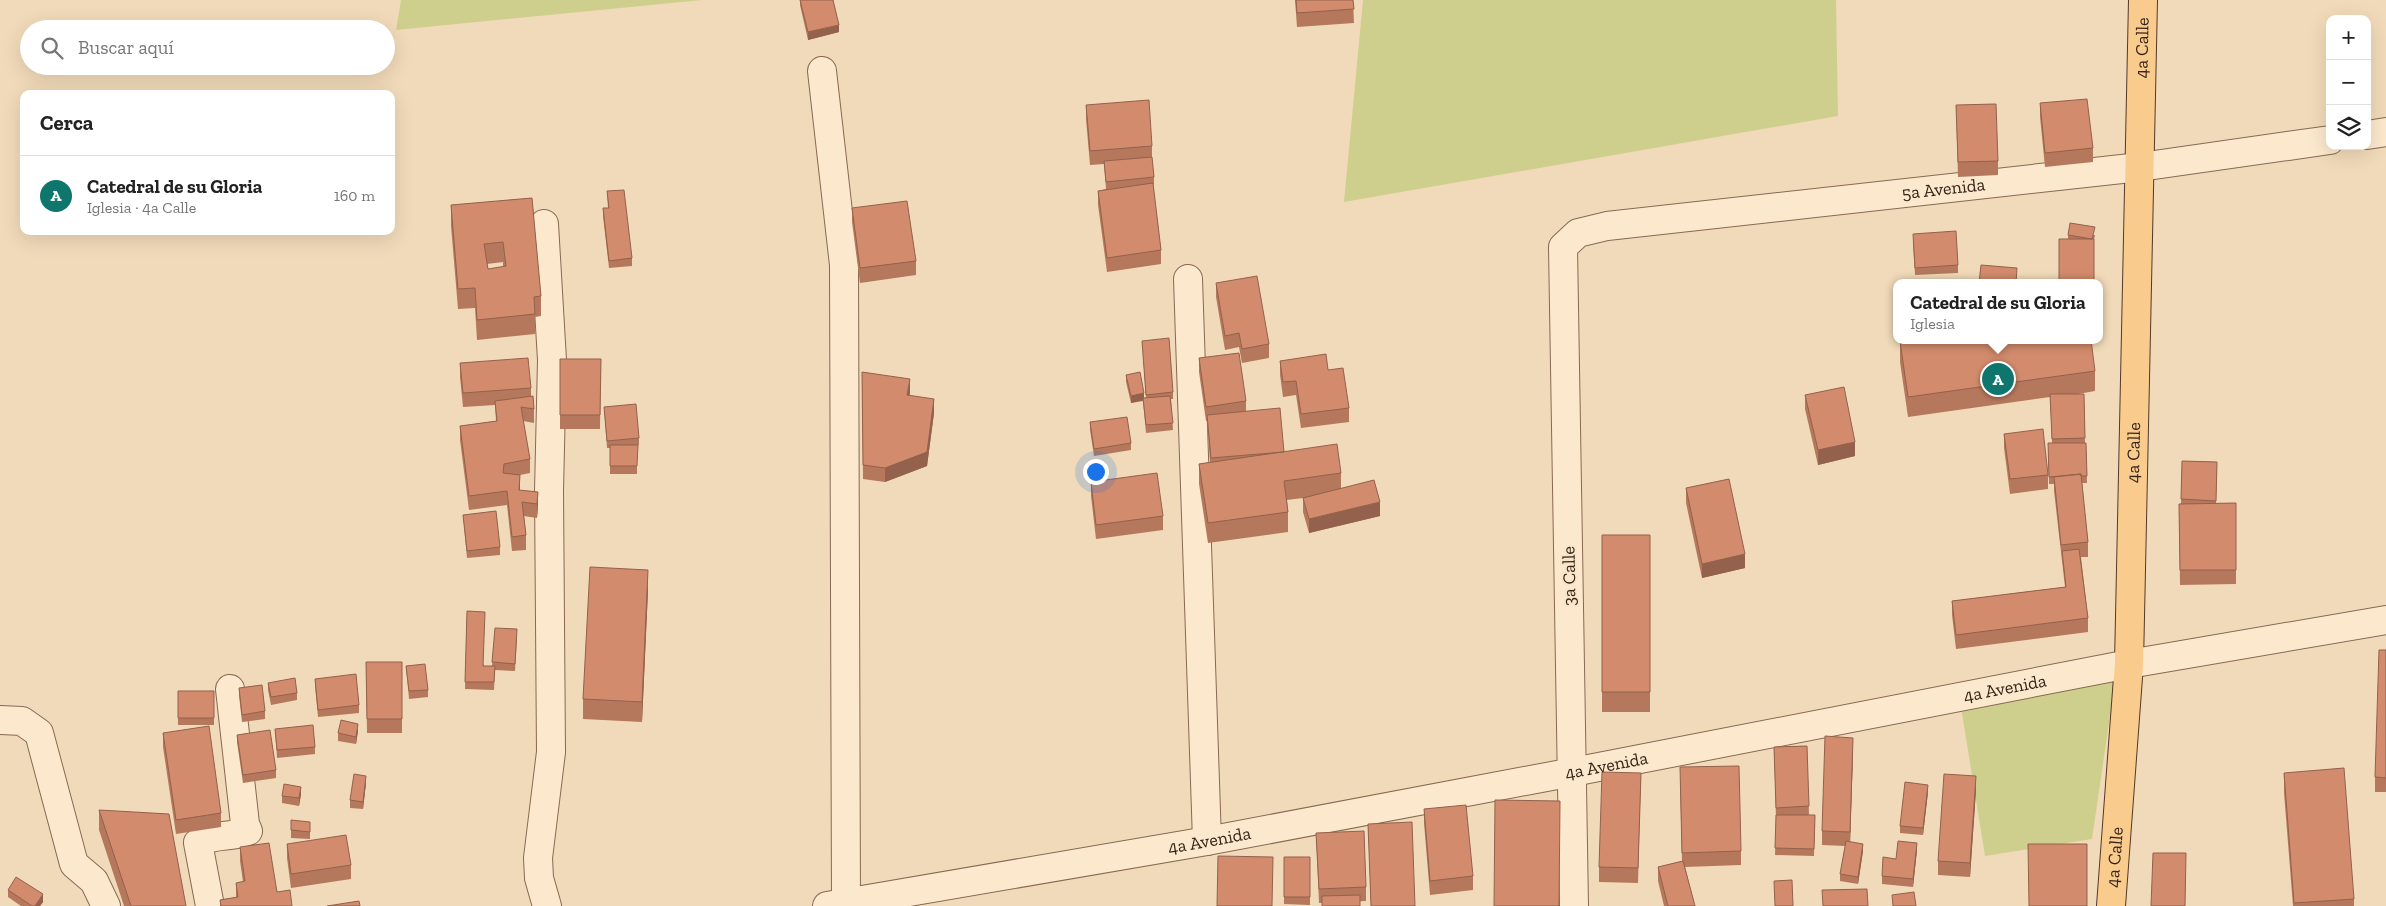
<!DOCTYPE html>
<html lang="es">
<head>
<meta charset="utf-8">
<style>
	body { margin:0; font-family:"Zilla Slab",serif; background:#f6f6f6; color:#222 }
	.controls { position:absolute; right:15px; top:15px; display:grid; overflow:hidden; border-radius:10px; box-shadow:0 5px 20px #0002 }
	.controls button { width:45px; height:45px; display:grid; place-items:center; padding:0; border:0; border-bottom:1px solid #e0e0e0; background:#fff; color:#222; font:25px sans-serif }
	.you { position:absolute; left:1095px; top:471px; width:18px; height:18px; margin:-12px; border:4px solid #fff; border-radius:50%; background:#1a73e8; box-shadow:0 0 0 8px #1a73e833 }
	.badge { display:grid; place-items:center; width:32px; height:32px; border-radius:50%; background:#0f766e; color:#fff; font-size:16px; font-weight:700 }
	.pin { position:absolute; translate:-50% -50%; border:2px solid #fff; box-shadow:0 1px 5px #0006 }
	.popup { position:absolute; left:1893px; top:279px; width:210px; height:65px; box-sizing:border-box; display:grid; place-content:center; border-radius:10px; background:#fff; filter:drop-shadow(0 1px 4px #0005); font-size:16px; white-space:nowrap; color:#767676 }
	.popup b { font-size:19px; color:#222 }
	.popup::after { content:''; position:absolute; left:50%; top:100%; margin-left:-10px; border:10px solid transparent; border-top-color:#fff }
	.list { margin:0; padding:0; list-style:none }
	h2 { display:flex; justify-content:space-between; align-items:center; height:65px; margin:0; padding:0 20px; font-size:21px }
	h2 small { font-size:16px; font-weight:400; color:#767676 }
	.list li { display:grid; grid-template-columns:32px 1fr auto; gap:15px; align-items:center; box-sizing:border-box; height:80px; padding:0 20px; border-top:1px solid #e0e0e0 }
	.list b { display:block; font-size:19px; white-space:nowrap }
	.list p { margin:0; font-size:16px; white-space:nowrap; color:#767676 }
	.list em { font-size:16px; font-style:normal; color:#767676 }
	.icon { flex:none; width:28px; height:28px; fill:none; stroke:currentColor; stroke-width:2; stroke-linecap:round; stroke-linejoin:round }
	.map { position:relative; flex:none; width:2386px; height:906px; overflow:hidden }
	.search { position:absolute; background:#fff; box-shadow:0 5px 20px #0002; left:20px; top:20px; width:375px; height:55px; display:flex; align-items:center; gap:12px; box-sizing:border-box; padding:0 18px; border-radius:28px; color:#767676; font-size:19px }
	.panel { position:absolute; background:#fff; box-shadow:0 5px 20px #0002; left:20px; top:90px; width:375px; height:145px; border-radius:10px }
	.map>svg:first-child { display:block }
</style>
</head>
<body>
<div class="map">
<svg width="2386" height="906" viewBox="0 0 2386 906">
	<rect width="100%" height="100%" fill="#f1dab9"/>
	<!-- green -->
	<path fill="#cfcf8d" d="M401 0H702L396 30Z
		M1363 0H1836L1838 116 1344 202Z
		M2115 682 2092 839 1985 856 1961 707Z"/>
	<g fill="none" stroke-linecap="round" stroke-linejoin="round">
		<defs>
			<g id="minor">
				<path d="M822 71 844 265 846 903"/>
				<path d="M2367 135 2386 132"/>
				<path d="M544 224 552 360 549 491 551 752 538 858 539 878 547 906"/>
				<path d="M1188 279 1207 841"/>
				<path d="M0 720 22 721 39 733 74 864 94 881 106 906"/>
				<path d="M210 906 198 843C213 833 232 838 248 831L245 824 230 689"/>
				<path id="s1" d="M827 906 1207 841 1573 772 2129 664 2386 620"/>
				<path id="s2" d="M1574 906 1563 247 1578 233 1607 226 2140 167 2330 140"/>
			</g>
			<g id="major">
				<path id="s3" d="M2111 906 2129 664 2143 0"/>
			</g>
		</defs>
		<!-- minor casing -->
		<use href="#minor" stroke="#886953" stroke-width="30"/>
		<!-- major casing -->
		<use href="#major" stroke="#553828" stroke-width="30"/>
		<!-- minor -->
		<use href="#minor" stroke="#fbe8cd" stroke-width="28"/>
		<!-- major -->
		<use href="#major" stroke="#f9cb8c" stroke-width="28"/>
	</g>
	<!-- wall -->
	<path fill="#b5785d" fill-rule="evenodd" d="M800 0H833L839 32 808 40 800 5Z
		M1295 0H1353L1354 23 1297 27Z
		M2040 103 2093 148V162L2045 167 2040 117Z
		M1086 105 1152 146V158L1154 177V184L1153 185 1161 250V264L1107 272 1098 205V191L1106 189 1104 164 1090 165 1086 119Z
		M1956 105 1998 161V175L1958 177Z
		M607 191 632 258V266L609 268 603 216V208H608Z
		M532 198 541 296V316L535 317V334L477 340 475 308 458 309 451 226V205ZM503 262V267L488 269 487 264Z
		M852 208 916 261V275L860 283 852 222Z
		M2068 235H2095L2094 240 2068 239Z
		M1913 242 1958 265V273L1915 275Z
		M1216 283 1269 344V358L1242 363 1239 347 1225 350 1216 297Z
		M1142 341 1173 392V399H1171L1173 430 1146 433 1143 401 1131 403 1126 382V375L1144 398H1146Z
		M1900 341 2095 371V391L2078 394H2084L2085 443H2086L2087 483H2082L2088 542V557H2081L2088 618V632L1956 649 1952 615V601L2065 587 2054 491V484H2049L2048 443H2052L2050 397 1908 417 1900 362Z
		M1199 358 1246 401V411L1284 452 1341 473V488L1380 516 1309 533 1303 512V498L1287 500 1288 512V532L1208 543 1199 484V464L1210 462 1207 421H1206L1199 372Z
		M560 359H601L600 429H560Z
		M1280 361 1328 370 1349 408V422L1301 428 1296 395 1283 397 1280 375Z
		M460 363 531 388V396L534 409V423L523 421 530 459V473L520 475V491L538 492V506L537 518 524 516 526 535V550L512 551 507 505 469 510 460 440V426L496 421 495 405 463 407 460 377Z
		M862 372 910 393 909 395 934 413 927 466 885 482 863 479Z
		M1805 395 1855 456 1818 465 1805 409Z
		M604 407 639 438V445H637V474H610V448H607Z
		M1090 422 1131 443V450L1094 456 1090 430Z
		M2004 434 2048 475V489L2010 494 2004 448Z
		M2182 461 2217 462 2216 503H2236V584L2180 585 2179 504H2181Z
		M1091 482 1163 516V530L1096 539 1091 496Z
		M1686 488 1745 568 1702 578 1686 503Z
		M463 515 500 547V555L467 558Z
		M1602 535H1650V712H1602Z
		M648 590 642 722 583 719V699Z
		M467 611 484 666H492L495 628 517 637 515 671 495 670 494 690 465 689Z
		M2386 650V792H2375V777Z
		M366 662H402V733H367Z
		M406 666 428 690V697L409 699Z
		M315 679 359 705V713L318 717 315 686Z
		M268 683 297 693V700L271 705 268 690Z
		M239 688 265 711V719L242 722 239 695Z
		M178 691H214V725H178Z
		M275 729 315 747V754L277 758Z
		M358 731 356 744 338 741V733Z
		M163 733 221 813V827L176 834 163 747Z
		M237 735 276 770V778L243 783 237 742Z
		M1807 746 1809 815H1815L1814 856 1775 855 1776 819 1774 747Z
		M1853 752 1850 842 1863 851 1858 884 1840 881V874L1845 846 1822 845V831Z
		M1641 773 1638 883 1599 882V867Z
		M2284 773 2354 899V906H2293L2284 793Z
		M1680 781 1741 851V865L1685 867 1695 906H1664L1658 881V867L1682 861Z
		M366 783 363 809 350 808V800Z
		M1976 790 1970 877 1938 875V861Z
		M1928 792 1923 835 1900 833V826Z
		M301 794 299 806 282 803V796Z
		M1424 809 1473 876V890L1430 895 1424 823Z
		M99 810 186 906H124L99 830Z
		M1368 824 1415 906H1371Z
		M310 829V839L291 838V830Z
		M1316 833 1366 887V901L1319 903Z
		M287 844 351 865V879L291 888 287 858Z
		M240 847 277 892 292 906H220V900L236 897V883L243 882 240 861Z
		M1917 850 1913 887 1882 884V876L1896 859Z
		M1284 857H1310V905L1284 904Z
		M8 890 43 902 40 906H21L8 897Z"/>
	<!-- shaded-wall -->
	<path fill="#93614c" d="M839 25V32L808 40V32Z
		M910 379V393L907 409V395Z
		M1144 393V400L1131 403V396Z
		M934 399V413L927 466 885 482V468Z
		M1855 442V456L1818 465V450Z
		M520 475V489L519 505V490Z
		M538 492V506L537 518V504Z
		M1380 502V516L1309 533V519Z
		M1745 554V568L1702 578V564Z
		M648 570V590L642 722V702Z
		M358 724V731L356 744V737Z
		M1853 738V752L1850 846V832Z
		M366 776V783L363 809V802Z
		M1976 776V790L1970 877V863Z
		M1928 785V792L1923 835V828Z
		M301 787V794L299 806V798Z
		M1917 843V850L1913 887V879Z
		M1863 844V851L1858 884V877Z
		M43 894V902L40 906H35Z"/>
	<!-- building -->
	<path fill="#d28b6c" stroke="#93614c" fill-rule="evenodd" d="M800 0H833L839 25 808 32Z
		M1296 0H1353L1354 9 1297 13Z
		M2087 99 2093 148 2045 153 2040 103Z
		M1149 100 1152 146 1090 151 1086 105Z
		M1996 104 1998 161 1958 162 1956 105Z
		M1152 157 1154 177 1106 182 1104 161Z
		M1153 183 1161 250 1107 258 1098 191Z
		M624 190 632 258 609 261 603 208H609L607 191Z
		M532 198 541 296 534 297 535 314 477 320 475 288 458 289 451 205ZM503 242 506 266 488 269 484 244Z
		M907 201 916 261 860 268 852 208Z
		M2070 223 2095 227 2092 239 2068 235Z
		M1956 231 1958 265 1915 268 1913 234Z
		M2059 239H2094V283H2059Z
		M1981 265 2017 268 2016 283H1979Z
		M1257 276 1269 344 1242 349 1239 333 1225 336 1216 283Z
		M1169 338 1173 392 1146 395 1142 341Z
		M1909 340H2091L2095 371 1908 397 1900 341Z
		M1239 353 1246 401 1206 407 1199 358Z
		M1326 354 1328 370 1343 368 1349 408 1301 414 1296 381 1283 382 1280 361Z
		M528 358 531 388 463 393 460 363Z
		M560 359H601L600 415H560Z
		M862 372 910 379 907 395 934 399 927 452 885 468 863 465Z
		M1140 372 1144 393 1131 396 1126 375Z
		M1844 387 1855 442 1818 450 1805 395Z
		M2050 394H2084L2085 438 2052 439Z
		M533 396 534 409 521 407 530 459 504 464 503 473 520 475 519 490 538 492 537 504 522 502 526 535 512 537 507 491 469 496 460 426 497 421 495 401Z
		M1170 396 1173 423 1146 425 1143 398Z
		M636 404 639 438 607 441 604 407Z
		M1280 408 1284 452 1211 458 1207 415Z
		M1127 417 1131 443 1094 449 1090 422Z
		M2043 429 2048 475 2010 479 2004 434Z
		M2048 443H2086L2087 476H2081V474L2049 477Z
		M1337 444 1341 473 1284 481 1288 512 1208 523 1199 464Z
		M610 445H638L637 466H610Z
		M2182 461 2217 462 2216 501 2181 499Z
		M1157 473 1163 516 1096 525 1091 482Z
		M2081 474 2088 542 2061 545 2054 477Z
		M1729 479 1745 554 1702 564 1686 488Z
		M1374 480 1380 502 1309 519 1303 498Z
		M2236 503V570H2180L2179 504Z
		M496 511 500 547 467 551 463 515Z
		M1602 535H1650V692H1602Z
		M2079 549 2088 618 1956 635 1952 601 2066 587 2062 551Z
		M590 567 648 570 642 702 583 699Z
		M467 611 485 612 483 666H495L494 682H465Z
		M495 628 517 629 515 664 492 662Z
		M2379 650H2386V778L2375 777Z
		M366 662H402V719H367Z
		M425 664 428 690 409 691 406 666Z
		M356 674 359 705 318 710 315 679Z
		M295 678 297 693 271 697 268 683Z
		M262 685 265 711 242 715 239 688Z
		M178 691H214V718H178Z
		M341 720 358 724 356 737 338 733Z
		M313 725 315 747 277 750 275 729Z
		M209 726 221 813 176 820 163 733Z
		M270 730 276 770 243 775 237 735Z
		M1825 736 1853 738 1850 832 1822 831Z
		M1807 746 1809 806 1776 808 1774 747Z
		M1739 766 1741 851 1682 853 1680 767Z
		M2344 768 2354 899 2294 903 2284 773Z
		M1602 772 1641 773 1638 868 1599 867Z
		M354 774 366 776 363 802 350 800Z
		M1944 774 1976 776 1970 863 1938 861Z
		M1905 782 1928 785 1923 828 1900 826Z
		M284 784 301 787 299 798 282 796Z
		M1495 800 1560 801 1559 906H1494Z
		M1466 805 1473 876 1430 881 1424 809Z
		M99 810 169 814 186 906H131Z
		M1776 815H1815L1814 849 1775 848Z
		M291 820 310 822V832L291 830Z
		M1412 822 1415 906H1371L1368 824Z
		M1364 831 1366 887 1319 889 1316 833Z
		M346 835 351 865 291 874 287 844Z
		M1846 841 1863 844 1858 877 1840 874Z
		M1898 841 1917 843 1913 879 1882 876 1883 857 1896 859Z
		M269 843 277 892 290 890 292 906H221L220 900 238 897 236 883 245 881 240 847Z
		M2028 844H2087V906H2029Z
		M2153 853H2186L2185 906H2151Z
		M1218 856 1273 857 1272 906H1217Z
		M1284 857H1310V897H1284Z
		M1683 861 1695 906H1668L1658 867Z
		M16 877 43 894 35 906H32L8 890Z
		M1792 880 1793 906H1775L1774 881Z
		M1867 889 1868 906H1823L1822 890Z
		M1914 892 1916 906H1893L1892 895Z
		M1360 895V906H1322V896Z
		M359 901 360 906H327Z"/>
	<g text-anchor="middle" stroke-width="4" stroke-linejoin="round" paint-order="stroke">
		<!-- street labels -->
		<g font-size="18" fill="#362419" stroke="#f8e5c9">
			<text dy="6" stroke="none"><textPath href="#s3" startOffset="859">4a Calle</textPath></text>
			<text dy="6" stroke="none"><textPath href="#s2" startOffset="1048">5a Avenida</textPath></text>
			<text dy="6" stroke="none"><textPath href="#s3" startOffset="454">4a Calle</textPath></text>
			<text transform="translate(1569 576) rotate(-91)" y="6">3a Calle</text>
			<text dy="6" stroke="none"><textPath href="#s1" startOffset="1198">4a Avenida</textPath></text>
			<text dy="6" stroke="none"><textPath href="#s1" startOffset="792">4a Avenida</textPath></text>
			<text dy="6" stroke="none"><textPath href="#s1" startOffset="388">4a Avenida</textPath></text>
			<text dy="6" stroke="none"><textPath href="#s3" startOffset="49">4a Calle</textPath></text>
		</g>
	</g>
</svg>
<div class="controls">
<button>+</button>
<button>−</button>
<button><svg class="icon" aria-label="layers" viewBox="0 0 24 24"><path d="M12 4l9 5-9 5-9-5zM3 14l9 5 9-5"/></svg></button>
</div>
<div class="you"></div>
<div class="pin badge" style="left:1998px;top:379px">A</div>
<div class="popup"><b>Catedral de su Gloria</b>Iglesia</div>
<div class="search"><svg class="icon" aria-label="search" viewBox="0 0 24 24"><circle cx="10" cy="10" r="6"/><path d="M15 15l6 6"/></svg>Buscar aquí</div>
<section class="panel">
<h2>Cerca<small></small></h2>
<ul class="list">
<li><span class="badge">A</span><div><b>Catedral de su Gloria</b><p>Iglesia · 4a Calle</p></div><em>160 m</em></li>
</ul>
</section>
</div>
</body>
</html>
